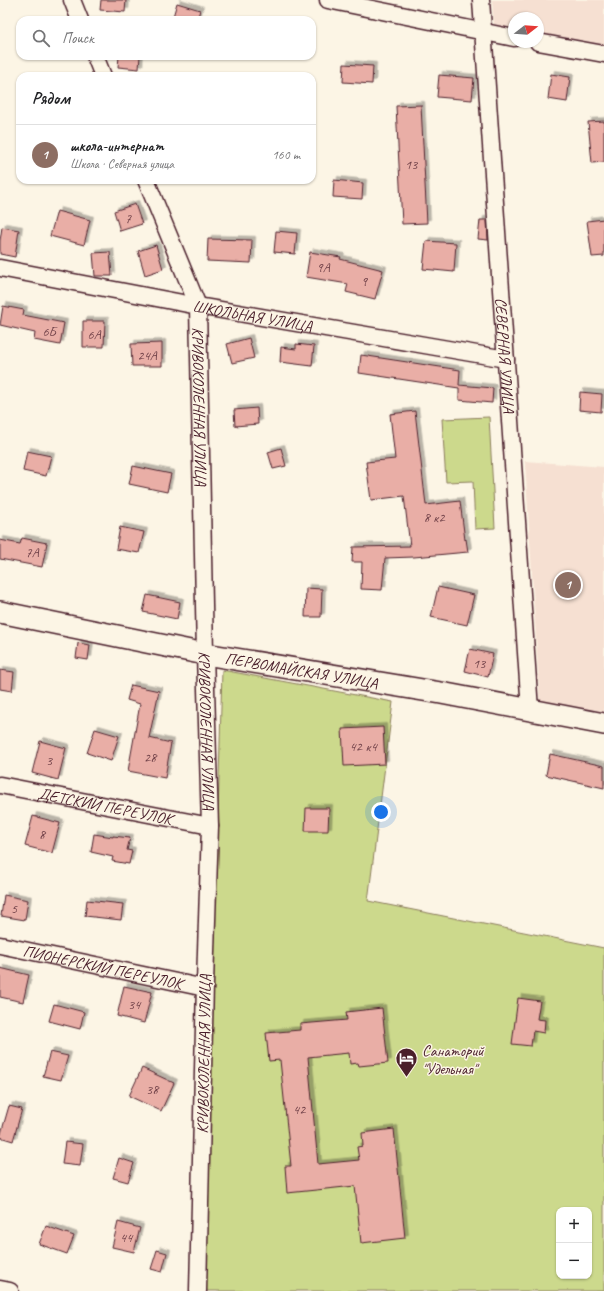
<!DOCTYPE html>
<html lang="ru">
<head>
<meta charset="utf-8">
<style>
	body { margin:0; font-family:Caveat,sans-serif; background:#f6f6f6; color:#202124 }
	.controls { position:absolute; right:12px; bottom:12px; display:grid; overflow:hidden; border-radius:8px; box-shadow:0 1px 3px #0004 }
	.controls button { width:36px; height:36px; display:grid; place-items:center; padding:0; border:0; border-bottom:1px solid #e0e0e0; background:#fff; color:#202124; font:20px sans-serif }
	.compass { position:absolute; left:508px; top:12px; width:36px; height:36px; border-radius:50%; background:#fff; box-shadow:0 1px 3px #0004; rotate:73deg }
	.you { position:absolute; left:381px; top:812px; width:14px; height:14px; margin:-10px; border:3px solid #fff; border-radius:50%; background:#1a73e8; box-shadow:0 0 0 6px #1a73e833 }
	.badge { display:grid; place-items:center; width:26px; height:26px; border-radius:50%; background:#1a73e8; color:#fff; font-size:13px; font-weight:700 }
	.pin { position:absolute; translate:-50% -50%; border:2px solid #fff; box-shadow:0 1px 4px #0006 }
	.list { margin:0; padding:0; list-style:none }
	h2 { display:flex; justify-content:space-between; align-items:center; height:52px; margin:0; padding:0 16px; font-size:17px }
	h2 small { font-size:13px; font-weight:400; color:#757577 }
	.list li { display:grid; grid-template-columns:26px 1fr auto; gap:12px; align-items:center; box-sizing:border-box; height:60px; padding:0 16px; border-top:1px solid #e0e0e0 }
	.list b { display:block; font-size:15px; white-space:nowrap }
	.list p { margin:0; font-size:13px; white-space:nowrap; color:#757577 }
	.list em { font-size:13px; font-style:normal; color:#757577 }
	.icon { flex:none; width:22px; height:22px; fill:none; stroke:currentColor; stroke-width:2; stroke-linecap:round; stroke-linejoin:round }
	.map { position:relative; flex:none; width:604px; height:1291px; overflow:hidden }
	.search { position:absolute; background:#fff; box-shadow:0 1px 3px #0004; left:16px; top:16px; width:300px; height:44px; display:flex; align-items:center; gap:10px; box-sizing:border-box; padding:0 14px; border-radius:12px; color:#757577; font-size:15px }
	.panel { position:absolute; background:#fff; box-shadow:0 1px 3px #0004; left:16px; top:72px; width:300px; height:112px; border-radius:12px }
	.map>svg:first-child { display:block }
</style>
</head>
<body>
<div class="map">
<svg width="604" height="1291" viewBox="0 0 604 1291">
	<defs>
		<filter id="shadow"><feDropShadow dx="3.5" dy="-3.5" stdDeviation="0" flood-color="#0004"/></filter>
	</defs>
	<rect width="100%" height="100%" fill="#fcf5e5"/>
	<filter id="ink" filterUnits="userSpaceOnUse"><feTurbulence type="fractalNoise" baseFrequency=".025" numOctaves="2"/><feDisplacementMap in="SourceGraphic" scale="8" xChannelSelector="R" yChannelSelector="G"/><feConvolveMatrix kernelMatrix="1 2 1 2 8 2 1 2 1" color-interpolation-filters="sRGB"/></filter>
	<g filter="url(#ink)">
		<!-- built -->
		<path fill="#f6e0d2" d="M492 0H604V46L538 34V18H514V29L494 25Z
			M525 461 604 467V713L540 702Z"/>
		<!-- green -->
		<path fill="#ccd98c" stroke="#8b7c5c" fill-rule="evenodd" d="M489 417 495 528 475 529 473 481 446 482 442 419Z
			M222 670 393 702 368 901 604 948V1291H205ZM559 1210H589V1276H559Z"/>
		<!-- building -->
		<path fill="#e9aea6" stroke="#4a1f2b" filter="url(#shadow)" d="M101 0H126L125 12 100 10Z
			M177 3 200 10 197 20H172Z
			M119 56H140L139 69 118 67Z
			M344 64 373 66 372 84 343 82Z
			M551 74 570 77 567 102 548 99Z
			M439 75 474 78 472 100 437 97Z
			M421 105 427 223 402 224 396 106Z
			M604 121V162L592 163 588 122Z
			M334 180 363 183 362 199 333 197Z
			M135 204 142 224 120 231 114 211Z
			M57 211 90 220 84 245 50 236Z
			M604 219V256L592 257 587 221Z
			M480 220H487L488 240 478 239Z
			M2 227 19 230 15 257 0 254V241Z
			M276 231 297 233 295 254 274 252Z
			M208 239 252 240 251 263 207 261Z
			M426 241 456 243 454 272 423 269Z
			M156 245 163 269 145 275 138 251Z
			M110 252 112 276H95L93 253Z
			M310 252 341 257 340 259 383 270 375 299 346 292 348 284 306 277Z
			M3 306 24 310 23 315 64 323 60 345 34 340 35 333 0 325Z
			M83 321H105L104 347H83Z
			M249 338 254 358 232 363 227 344Z
			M162 343V366H132L131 344Z
			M296 344 314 346 312 366 280 362 281 347 296 349Z
			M361 355 460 370 459 385 493 388 492 403 459 400V388L359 373Z
			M580 392 602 394 601 412 579 410Z
			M257 408 258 424 235 426 234 410Z
			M415 411 426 505 460 501 465 540 466 539 468 552 414 557 385 558 382 590 361 589 362 562H352L353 547 410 546 404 496 371 500 366 462 395 459 390 414Z
			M281 448 286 466 273 469 268 452Z
			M27 451 51 456 46 476 23 471Z
			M133 466 171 474 167 492 129 484Z
			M120 527 144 532 139 553 116 549Z
			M22 538 47 543 42 567 0 559V540L20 544Z
			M438 587 474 595 467 625 431 617Z
			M306 588 322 589 321 617H305Z
			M147 595 180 602 177 619 143 612Z
			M78 643 90 645 88 660 76 658Z
			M470 649 493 654 488 677 465 671Z
			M0 670 14 672 12 691 0 689Z
			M131 685 159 691 149 738 171 743 165 778 128 771 140 704 127 700Z
			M383 727 385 764 344 766 342 729Z
			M95 729 119 736 111 761 87 753Z
			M40 741 66 748 58 780 32 773Z
			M550 754 604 766V788L546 775Z
			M306 808H329L328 831H305Z
			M33 816 60 823 52 853 25 846Z
			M94 834 113 837V836L130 838 127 850 132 851 129 864 112 861 113 857 91 852Z
			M4 895 28 900 25 920 1 916Z
			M87 900 123 904 121 920 85 916Z
			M0 968 29 975 23 1002 0 997Z
			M124 986 152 992 144 1023 117 1016Z
			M518 998 540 1001 537 1019 545 1020 544 1033 533 1031 531 1046 512 1044Z
			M54 1004 84 1012 80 1029 49 1021Z
			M382 1008 388 1063 359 1066 358 1063 350 1064 349 1053 308 1057 318 1164 359 1160 357 1147 363 1146 362 1133 394 1129 405 1238 361 1243 355 1186 287 1193 285 1166H291L280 1060 269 1061 266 1033 300 1030V1024L347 1020 346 1012Z
			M50 1052 68 1056 61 1080 43 1076Z
			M142 1068 174 1083 161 1111 129 1096Z
			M9 1106 22 1109 13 1141 0 1137Z
			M65 1142 83 1144 80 1166 62 1164Z
			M119 1158 134 1163 128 1182 113 1178Z
			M118 1222 140 1228 134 1252 112 1247Z
			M46 1226 74 1236 67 1254 39 1244Z
			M157 1250 167 1253 162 1272 151 1269Z"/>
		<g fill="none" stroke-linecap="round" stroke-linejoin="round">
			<defs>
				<g id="minor">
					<path d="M72 0 80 20"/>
					<path d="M328 0 514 38"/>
					<path id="s1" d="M481 0 530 710"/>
					<path d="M538 42 604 54"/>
					<path d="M95 56 103 76"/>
					<path id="s2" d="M146 180 198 306 205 654 210 826 205 983 198 1291"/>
					<path id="s3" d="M0 268 198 306 506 359"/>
					<path id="s4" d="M0 785 210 826"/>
					<path id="s5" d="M0 945 205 988"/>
					<path d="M0 1289 10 1291"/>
				</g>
				<g id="major">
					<path id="s6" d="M0 612 205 654 441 693 604 724"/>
				</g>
			</defs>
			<!-- minor casing -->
			<use href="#minor" stroke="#4a1f2b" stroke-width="19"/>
			<!-- major casing -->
			<use href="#major" stroke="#4a1f2b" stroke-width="24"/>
			<!-- minor -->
			<use href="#minor" stroke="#fcf5e5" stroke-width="16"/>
			<!-- major -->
			<use href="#major" stroke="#fcf5e5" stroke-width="21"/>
		</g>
	</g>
	<!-- icons -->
	<defs>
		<symbol id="hotel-pin" viewBox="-11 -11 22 30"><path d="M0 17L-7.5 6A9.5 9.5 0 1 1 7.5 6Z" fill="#4a1f2b" stroke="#fcf5e5"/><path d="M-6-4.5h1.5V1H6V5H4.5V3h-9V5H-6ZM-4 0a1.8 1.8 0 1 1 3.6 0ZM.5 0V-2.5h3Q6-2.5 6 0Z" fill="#fff"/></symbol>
	</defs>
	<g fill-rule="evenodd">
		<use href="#hotel-pin" x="394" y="1046" width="25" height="34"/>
	</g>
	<g text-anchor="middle" stroke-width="3" stroke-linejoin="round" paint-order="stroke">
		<!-- number labels -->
		<g font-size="14" fill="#72434a">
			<text x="411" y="169">13</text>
			<text x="128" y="223">7</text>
			<text x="323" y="272">9А</text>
			<text x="364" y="286">9</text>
			<text x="49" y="336">6Б</text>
			<text x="94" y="339">6А</text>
			<text x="147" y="360">24А</text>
			<text x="434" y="522">8 к2</text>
			<text x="32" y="557">7А</text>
			<text x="479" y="668">13</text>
			<text x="363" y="751">42 к4</text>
			<text x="150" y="762">28</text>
			<text x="49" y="765">3</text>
			<text x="42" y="839">8</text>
			<text x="14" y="913">5</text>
			<text x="134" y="1009">34</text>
			<text x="152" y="1094">38</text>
			<text x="299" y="1114">42</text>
			<text x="126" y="1242">44</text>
		</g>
		<!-- street labels -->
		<g font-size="16" fill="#4a1f2b" stroke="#fcf5e5">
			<text dy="6" stroke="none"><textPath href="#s3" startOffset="257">ШКОЛЬНАЯ УЛИЦА</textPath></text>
			<text dy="6" stroke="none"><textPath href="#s1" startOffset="356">СЕВЕРНАЯ УЛИЦА</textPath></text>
			<text dy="6" stroke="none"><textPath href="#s2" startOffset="237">КРИВОКОЛЕННАЯ УЛИЦА</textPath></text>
			<text dy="6" stroke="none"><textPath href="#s6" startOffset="307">ПЕРВОМАЙСКАЯ УЛИЦА</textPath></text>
			<text dy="6" stroke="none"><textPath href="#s2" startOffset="561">КРИВОКОЛЕННАЯ УЛИЦА</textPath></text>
			<text dy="6" stroke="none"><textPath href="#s4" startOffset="107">ДЕТСКИЙ ПЕРЕУЛОК</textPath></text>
			<text dy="6" stroke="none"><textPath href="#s5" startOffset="105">ПИОНЕРСКИЙ ПЕРЕУЛОК</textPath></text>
			<text transform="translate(203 1054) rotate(-89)" y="6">КРИВОКОЛЕННАЯ УЛИЦА</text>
		</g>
		<!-- poi labels -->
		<g font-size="16" fill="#4a1f2b" stroke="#fcf5e5" text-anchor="start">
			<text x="422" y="1056">Санаторий<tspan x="422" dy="18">"Удельная"</tspan></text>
		</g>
	</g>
</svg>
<div class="controls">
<button>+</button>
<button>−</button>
</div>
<svg class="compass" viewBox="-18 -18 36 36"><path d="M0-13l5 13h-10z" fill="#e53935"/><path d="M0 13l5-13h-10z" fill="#757577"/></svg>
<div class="you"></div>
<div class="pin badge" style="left:568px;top:585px;background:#8d6e63">1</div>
<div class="search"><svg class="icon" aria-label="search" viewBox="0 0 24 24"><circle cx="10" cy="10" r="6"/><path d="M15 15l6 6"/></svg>Поиск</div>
<section class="panel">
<h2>Рядом<small></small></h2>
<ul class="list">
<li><span class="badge" style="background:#8d6e63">1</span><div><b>школа-интернат</b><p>Школа · Северная улица</p></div><em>160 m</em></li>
</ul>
</section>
</div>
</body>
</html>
